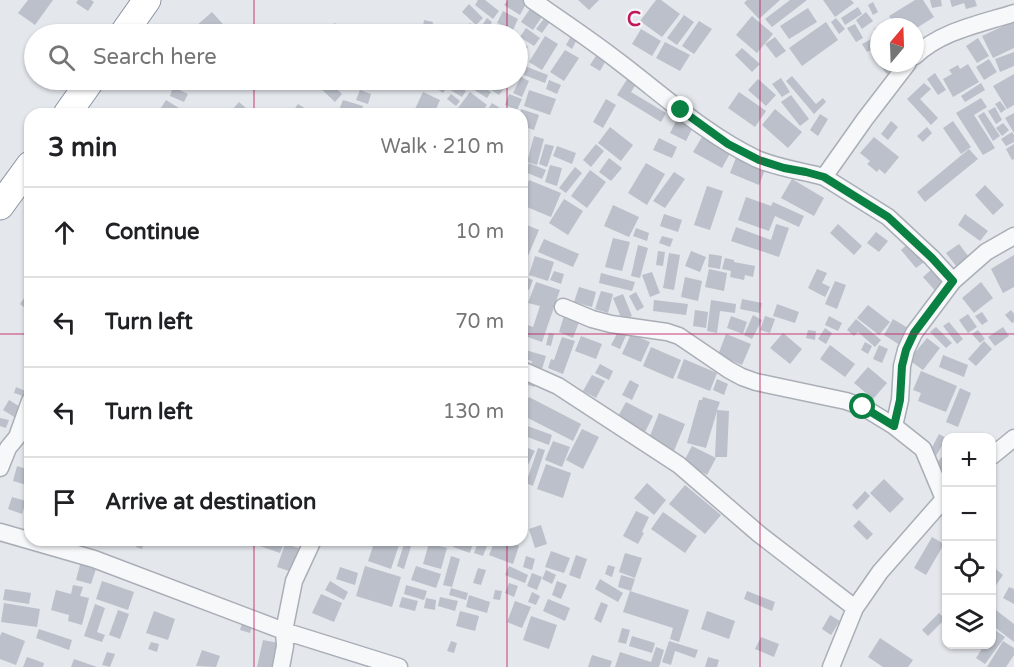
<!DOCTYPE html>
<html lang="en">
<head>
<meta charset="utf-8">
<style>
	body { margin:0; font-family:"Varela Round",sans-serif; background:#f2f2f2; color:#202124 }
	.controls { position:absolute; right:18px; bottom:18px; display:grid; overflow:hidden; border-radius:12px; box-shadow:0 2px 4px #0004 }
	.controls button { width:54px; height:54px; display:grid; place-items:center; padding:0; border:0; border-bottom:2px solid #e0e0e0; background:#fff; color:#202124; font:30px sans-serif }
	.compass { position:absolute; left:870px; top:18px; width:54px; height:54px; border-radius:50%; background:#fff; box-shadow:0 2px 4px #0004; rotate:19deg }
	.stop { position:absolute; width:18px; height:18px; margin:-14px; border:4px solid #0b8043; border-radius:50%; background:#fff }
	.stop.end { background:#0b8043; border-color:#fff; box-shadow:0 2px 6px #0008 }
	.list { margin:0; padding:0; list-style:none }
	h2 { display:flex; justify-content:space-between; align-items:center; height:78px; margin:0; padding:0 24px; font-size:26px }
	h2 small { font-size:20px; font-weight:400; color:#757577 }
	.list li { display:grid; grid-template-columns:39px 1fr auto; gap:18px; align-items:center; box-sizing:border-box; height:90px; padding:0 24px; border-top:2px solid #e0e0e0 }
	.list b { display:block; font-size:22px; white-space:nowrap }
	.list em { font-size:20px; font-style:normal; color:#757577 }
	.icon { flex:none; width:33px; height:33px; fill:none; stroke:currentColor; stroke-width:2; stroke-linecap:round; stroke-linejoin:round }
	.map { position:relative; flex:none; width:1014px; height:667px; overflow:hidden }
	.search { position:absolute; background:#fff; box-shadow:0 2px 4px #0004; left:24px; top:24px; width:504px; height:66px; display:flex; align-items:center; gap:15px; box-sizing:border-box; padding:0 21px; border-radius:33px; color:#757577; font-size:22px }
	.panel { position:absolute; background:#fff; box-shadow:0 2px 4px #0004; left:24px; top:108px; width:504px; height:438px; border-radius:18px }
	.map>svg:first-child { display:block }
</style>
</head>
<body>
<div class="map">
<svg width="1014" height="667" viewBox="0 0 1014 667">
	<rect width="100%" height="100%" fill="#e4e7ec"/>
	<!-- building -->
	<path fill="#bbc0ca" d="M28 0H53L35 25 18 13Z
		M78 0H91L94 2 88 11 76 3Z
		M478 0H485L499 11 493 19 475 5Z
		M508 0H524L527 2 520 15 504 5Z
		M578 0H599L589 10Z
		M656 0H661L680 14 662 37 640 21Z
		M747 0H780L759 19 744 3Z
		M790 0H807L772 27 765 19Z
		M823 0H851L854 3 835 17Z
		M915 0H923L934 17 915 29V27H896L889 16Z
		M930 0H941L942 6 932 8Z
		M950 0H975L977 6 966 9 964 3 952 7Z
		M873 2 878 12 873 15 868 5Z
		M534 3 546 11 533 30 521 22Z
		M469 4 483 18 476 25 462 12Z
		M858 7 862 14 845 25 841 18Z
		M808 8 817 22 789 39 780 26Z
		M503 11 518 19 513 30 497 23Z
		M212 12 230 32 226 34H204L196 26Z
		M549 12 554 16 542 33 536 29Z
		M866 12 873 21 862 29 856 20Z
		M684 15 694 22 677 45 667 38Z
		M752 16 773 34 757 53 736 35Z
		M487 18 492 22 484 34H482L478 31Z
		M836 18 845 29 839 34 831 22Z
		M424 20 433 22 432 28 423 26Z
		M699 21 712 29 694 54 682 46Z
		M1014 21V48L993 58 982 36Z
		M826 22 838 40 802 66 789 48Z
		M885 22 888 27H879V38L874 29Z
		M335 23 345 34H321Z
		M470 23 476 28 470 34H461Z
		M855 24 863 38 856 42 847 28Z
		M526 28 540 38 534 46 520 37Z
		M641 29 661 41 652 56 632 44Z
		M545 36 558 44 542 70 529 62Z
		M571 36 577 39 572 49 566 45Z
		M775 37 786 51 776 58 765 44Z
		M873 38 878 47 867 52 862 44Z
		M978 38 989 56 977 63 966 46Z
		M518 39 528 47 518 63Z
		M665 42 690 55 680 71 656 58Z
		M601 48 610 53 600 71 590 65Z
		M742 48 760 64 752 72 735 55Z
		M879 49V63H900L887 74 872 56Z
		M565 50 579 58 564 81 550 72Z
		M1014 52V66L1000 72 995 59Z
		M989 59 997 72 984 80 976 67Z
		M968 64 979 82 953 97 943 79 952 74 949 70 958 65 960 69Z
		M527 67 548 75 545 83 524 75Z
		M631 73 640 78 631 92 666 113 661 122 617 95Z
		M935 73 946 90 938 95 927 79Z
		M1014 74V105L1007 109 993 86Z
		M792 76 816 104 823 98 826 102 814 114 786 81Z
		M521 77 529 81 522 97 513 93Z
		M781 78 790 92 782 97 772 84Z
		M758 79 776 95 766 106 748 90Z
		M308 80H327L342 94 335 102 316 84 311 89 304 83Z
		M428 80H447L451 82 443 93 427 82Z
		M473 80 491 92 487 98 468 86Z
		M477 80H497L506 86 499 95Z
		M549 80 561 85 557 94 546 89Z
		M453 83 466 91 462 97 449 89Z
		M924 83 931 89 920 99 938 118 931 125 907 99Z
		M981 83 985 90 965 102 961 96Z
		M173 87 188 94 184 102 170 96Z
		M360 90 371 94 368 104 356 100Z
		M529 90 556 99 550 115 524 106Z
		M423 92 440 100 434 114H420L414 111Z
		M470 92 487 105 480 114H466L458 108Z
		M739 92 766 111 755 127 728 108Z
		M451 94 460 101 456 106 447 99Z
		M509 94 522 99 517 110 505 105Z
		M791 95 809 119 800 126 781 102Z
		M981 98 987 107 974 115 995 148 983 155 956 113Z
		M606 99 616 105 603 128 593 122Z
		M166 100 179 108 175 114H157Z
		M343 100 363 106 361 114H353L339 110Z
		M1000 101 1006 109 1001 113 995 104Z
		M239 102 253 114H232L230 112Z
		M492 103 500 108 497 114H485Z
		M298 104 308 110 305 114H298L293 111Z
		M995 107 1002 120 996 124 988 111Z
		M370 108 384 111 383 114H369Z
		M521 109 539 115 534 130 522 126V114H520Z
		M775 109 802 132 788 148 762 125Z
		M984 112 1000 136 993 141 978 116Z
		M1014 113V133L1005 118Z
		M820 114 828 119 818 136 810 130Z
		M677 119 693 127 686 141 670 133Z
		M891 121 898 127 888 140 881 134Z
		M953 121 971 147 961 154 943 128Z
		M1003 123 1009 130 1002 136 996 128Z
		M610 127 633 145 621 161 598 143Z
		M927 127 932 133 923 142 917 136Z
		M705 132 733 148 722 168 693 152Z
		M1012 132 1014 135V142L1006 146 1001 139Z
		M534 136 544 139 537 165 527 162Z
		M874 137 899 157 885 174 879 169 877 172 867 164 870 161 860 153Z
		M659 138 677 147 672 158 653 150Z
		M545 144 554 146 547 167 539 164Z
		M596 144 604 151 591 167 583 160Z
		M1014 144V159L1012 160 1006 149Z
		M557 146 576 153 572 164 553 156Z
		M969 149 978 159 925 202 917 192Z
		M737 155 766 167 759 185 730 173Z
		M609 158 622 168 611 181 599 172Z
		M529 163 546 170 542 179 525 172Z
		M646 163 665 174 647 205 628 193Z
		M550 165 562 168 557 186 545 182Z
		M575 167 582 173 566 193 559 188Z
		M590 170 606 182 587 208 571 196Z
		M674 172 685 179 665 208 653 201Z
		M792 179 824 198 814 216 781 198Z
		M529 180 561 193 551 217 522 205V198Z
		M985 185 1004 205 993 215 975 195Z
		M707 186 723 191 710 230 694 225Z
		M746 197 771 206 773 202 804 216 799 227 775 216 769 231 738 220Z
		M564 199 583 211 568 235 549 223Z
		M613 205 639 217 629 237 604 226Z
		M664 214 682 220 678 232 660 226Z
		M965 214 988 231 980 241 958 225Z
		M522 223 539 230 522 270Z
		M776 224 789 228 779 257 731 241 736 227 771 240Z
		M838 224 862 246 854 255 830 233Z
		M636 228 649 233 647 241 633 236Z
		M876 232 888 241 879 252 867 243Z
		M662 236 673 239 670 247 659 243Z
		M613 238 630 242 622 271 605 267Z
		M544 239 579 254 573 267 538 252Z
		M909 243 924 262 916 268 901 250Z
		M959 244 969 257 956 266 946 253Z
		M638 245 648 248 640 278 631 276Z
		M658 251 665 252 663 266 656 265Z
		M691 251 706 257 700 272 685 266Z
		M669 253 680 255 674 290 663 288Z
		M709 254 722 256 720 269 708 267Z
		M1014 255V287L1003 293 991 269Z
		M535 256 554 262 548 281 529 275Z
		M725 258 734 260V262L755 266 753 277 745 275 744 280 730 277 731 271 722 269Z
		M709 269 727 273 724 291 705 287Z
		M817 269 827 273 822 283 830 287 825 297 808 288Z
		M931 270 946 287 938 294 923 277Z
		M554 271 564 274 561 284 550 280Z
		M652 272 660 293 650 297 642 275Z
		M601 273 635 282 632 291 599 283Z
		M522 276 533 280 529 290 522 287Z
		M685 277 702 281 698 301 681 297Z
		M835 281 846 285 837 309 825 304Z
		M536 282 560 290 542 342 522 335V323L533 327 540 306 528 303Z
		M981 282 993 298 974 313 962 298Z
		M579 287 596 292 592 307 574 302Z
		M601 291 613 294 608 313 595 309Z
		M636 292 644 307 637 311 629 296Z
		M623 294 632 316 622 320 613 298Z
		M26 295 30 298V304L26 309 20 304Z
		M742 299 762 303 760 313 740 309Z
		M654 300 688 304 686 315 653 311Z
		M711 300 736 304 735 313 720 311 717 333 707 331Z
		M777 304 799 312 795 323 773 316Z
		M868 305 890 322 879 335 857 318Z
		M695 310 708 312 706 328 693 326Z
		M1011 310 1014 314V322L1012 323 1005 315Z
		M982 312 988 321 982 325 975 316Z
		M968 314 977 327 968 333 959 320Z
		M753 315 762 320 752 339 744 335Z
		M564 316 579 322 573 338 559 332Z
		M731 316 747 322 743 334 727 328Z
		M765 316 775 319 770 333 760 330Z
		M829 316 842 323 838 331 825 325Z
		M856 319 881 340 875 347 858 332 854 336 847 330Z
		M893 319 913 331 903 347 884 335Z
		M949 322 963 339 957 344 943 326Z
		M936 327 952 343 946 348 930 332Z
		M1003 327 1009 336 995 346 988 337Z
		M825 328 832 333 826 344 818 339Z
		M619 330 627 333 620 349 611 345Z
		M808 330 816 331 815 340 806 338Z
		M978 330 985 339 980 343 972 334Z
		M549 333 554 334 551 346 546 345Z
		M783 333 802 349 790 364 770 348Z
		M631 334 650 342 641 362 622 354Z
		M726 334 751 344 742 365 718 355Z
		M581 336 602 344 596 359 575 351Z
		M562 337 575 341 563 374 548 368 551 359 554 360Z
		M927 338 940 348 923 370 909 360Z
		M984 341 992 349 976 366 968 359Z
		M865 342 872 346 868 354 861 350Z
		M830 345 855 364 845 377 820 359Z
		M879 345 888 349 882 363 873 359Z
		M651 347 681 360 673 379 643 366Z
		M522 349 546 356 537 385H535L534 387 522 383V371L529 373 532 361 522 358Z
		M943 355 968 365 964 377 939 367Z
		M684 359 717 373 710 391 677 378Z
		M600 364 613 371 609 380 595 373Z
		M868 367 887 383 873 399 854 383Z
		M921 371 957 386 946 412 918 401 921 393 913 390Z
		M592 375 605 381 596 398 583 391Z
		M717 379 728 384 724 395 713 390Z
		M630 380 639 385 632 400 622 395Z
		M16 387 28 392 26 397 14 393Z
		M960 388 971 393 958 427 946 422Z
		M529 397 581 424 573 441 522 415V410Z
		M703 397 720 402 717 410 729 411 727 457H715L717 411 706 448 687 443 699 400H702Z
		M9 400 22 408 16 418 3 410Z
		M626 402 653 416 644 434 616 420Z
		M659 413 685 424 674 451 648 441Z
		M0 418 9 420 6 428 0 426Z
		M522 424 552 435 549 445 522 435Z
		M582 429 599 437 583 469 566 460Z
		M939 434 946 438 936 456 929 453Z
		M553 441 570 447 562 467 545 460Z
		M692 446 716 458 707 475 683 463Z
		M528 448 535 451 528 465 522 462Z
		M538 448 545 450 533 486 526 483Z
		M946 452V476L935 465Z
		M546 464 571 473 563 498 537 489Z
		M17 466 30 470V486L13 481Z
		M884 479 904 499 890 513 870 493Z
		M647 483 666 500 654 515 634 498Z
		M685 485 721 515 705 534 669 504Z
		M865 491 870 496 857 510 852 505Z
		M12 497 26 501 22 514 8 509Z
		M636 511 649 517 642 532 644 533 638 544 623 536Z
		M663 512 697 536 685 553 651 529Z
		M859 520 873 534 867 540 853 526Z
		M541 525 547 544 535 548 529 529Z
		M932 537 944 544 926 575 914 568Z
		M138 540H145L142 549 136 547Z
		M242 540H273L284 543 280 553Z
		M375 540H383L399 545 391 569 368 561Z
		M456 540H474L470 553 453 547Z
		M495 540H504L519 546 513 564 489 555Z
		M429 543 447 548 441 569 423 564Z
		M478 543 487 546 483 556 474 553Z
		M285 544 302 549 295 573 277 567Z
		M404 544 411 546 404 569 397 566Z
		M551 551 570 558 564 573 545 567Z
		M625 553 642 558 635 578 619 572Z
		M576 555 587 559 580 579 569 575Z
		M451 556 460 559 452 587 443 585Z
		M526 556 535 559 532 570 523 567Z
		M81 561 97 566 91 584 76 580Z
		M608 565 615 567 612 577 605 574Z
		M365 566 401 577 392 607 356 596Z
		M416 566 441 574 436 588 411 580Z
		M509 566 528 575 525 583 505 575Z
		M992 566 1003 575 992 591Z
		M340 567 358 573 355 585 336 579Z
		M478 568 486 570 481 585 473 583Z
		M546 570 556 575 552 584 542 579Z
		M532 573 542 577 537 590 527 586Z
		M621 575 635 579 631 591 618 587Z
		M600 579 623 593 618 602 595 589Z
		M102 581 134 592 128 610 96 599Z
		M330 581 348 592 344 600 325 590Z
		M557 581 567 585 561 599 552 595Z
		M509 583 518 586 514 597 505 593Z
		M73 585 83 587 80 596 89 598 82 625 68 621 69 615 51 610 56 590 71 594Z
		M406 585 427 591 424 600 404 594Z
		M1009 587 1014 589V604L1003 598Z
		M451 588 468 593 466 600 449 595Z
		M5 589 31 593 29 604 3 600Z
		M495 590 502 591 500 600 493 599Z
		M630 591 689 610 679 642 670 639 673 628 623 612Z
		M747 591 775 602 772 611 744 599Z
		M532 592 540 596 536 605 528 602Z
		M321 594 342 603 334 622 312 613Z
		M469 595 490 602 487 613 466 607Z
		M402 597 418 601 415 611 399 607Z
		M440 597 458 601 455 611 438 606Z
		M426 598 436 600 435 610 424 608Z
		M548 599 570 608 565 621 543 611Z
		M515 601 531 607 522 628 507 622Z
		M601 602 608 605 601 623 594 619Z
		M4 603 40 609 37 627 1 622Z
		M95 604 105 608 97 632 105 635 102 642 84 636Z
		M992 607 1014 624V642L992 625Z
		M118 610 129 614 120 639 109 635Z
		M154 611 175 619 168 640 146 633Z
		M460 611 479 616 475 631 456 626Z
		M707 611 735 621 729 639 701 629Z
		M939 613 945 619 928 636 922 630Z
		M830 615 840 621 831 635 822 629Z
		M531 616 557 625 549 649 523 640Z
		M244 617 254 620 250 633 240 630Z
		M622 628 630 630 626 644 618 642Z
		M39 629 72 640 69 650 36 638Z
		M995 630 1005 637 985 664 976 658 985 644H992V636Z
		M2 632 25 641 16 665 0 659V636Z
		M632 636 655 643 652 653 629 646Z
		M761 637 779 644 774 657 755 649Z
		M880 638 913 660 908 667H883L868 657Z
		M263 640 284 644 279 667H257Z
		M451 641 457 643 454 653 447 651Z
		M669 641 698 650 695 658 675 651 671 665 662 662Z
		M1003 641 1014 648V655L1006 667H987Z
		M151 642 159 644 157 652 148 649Z
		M656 647 664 650 659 667H615L620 652 651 662Z
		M202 650 220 656 216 667 196 666Z
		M107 652 115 654 110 667 102 665Z
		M592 655 612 661 610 667H588Z
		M27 657 44 663 43 667H23Z
		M708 657 719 660 717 667H705Z
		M74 659 97 667H71Z"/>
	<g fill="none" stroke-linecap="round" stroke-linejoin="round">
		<defs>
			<path id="minor" d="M532 0C561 20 591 40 618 61 663 95 706 135 757 159 778 168 802 171 824 177L865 119 908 63
				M915 56C941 31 980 24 1014 13
				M824 177 888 217 932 258 953 281
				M563 307 592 319 611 324 667 332 679 336 729 370 742 377 756 382 846 401 863 407 894 426
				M522 370 558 386 679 465 759 534 855 608
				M992 456 1014 438
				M0 468 8 448 17 437 30 401
				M0 532 94 559 284 631 399 667
				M281 667 285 646 284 631 294 581 313 540
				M831 667 855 608 880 572 944 499 923 449 894 426 900 400 902 366 906 350 914 333 953 281 986 252 1014 236"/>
			<path id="trunk" d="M123 34 147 0
				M67 114 91 80
				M0 206 30 165"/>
		</defs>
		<!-- minor casing -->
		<use href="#minor" stroke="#a9aeb7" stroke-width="19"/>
		<!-- trunk casing -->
		<use href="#trunk" stroke="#8b94a3" stroke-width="29"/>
		<!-- minor -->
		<use href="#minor" stroke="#f7f8fa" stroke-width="16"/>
		<!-- trunk -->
		<use href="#trunk" stroke="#fff" stroke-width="27"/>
	</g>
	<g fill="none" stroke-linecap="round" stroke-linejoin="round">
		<!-- route -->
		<path stroke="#0b8043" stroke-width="8" d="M681 110 728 144 759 160 784 168 806 172 824 177 888 217 932 258 953 281 914 333 906 350 902 366 900 400 894 426 863 407"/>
	</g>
	<!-- grid -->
	<path fill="none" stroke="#c2185b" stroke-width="1.5" stroke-opacity="0.55" d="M254 0V34M507 0V34M760 0V667M254 80V114M507 80V114M0 334H30M522 334H1014M254 540V667M507 540V667"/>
	<g font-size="20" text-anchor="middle" font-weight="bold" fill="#c2185b" stroke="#f4f6f9" stroke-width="4.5" stroke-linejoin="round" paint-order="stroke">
		<text x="634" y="26">C</text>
	</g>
</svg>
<div class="controls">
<button>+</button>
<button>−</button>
<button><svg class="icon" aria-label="locate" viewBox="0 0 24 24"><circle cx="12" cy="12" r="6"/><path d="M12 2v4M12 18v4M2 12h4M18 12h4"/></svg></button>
<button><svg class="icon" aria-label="layers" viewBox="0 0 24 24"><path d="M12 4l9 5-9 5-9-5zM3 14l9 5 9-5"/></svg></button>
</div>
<svg class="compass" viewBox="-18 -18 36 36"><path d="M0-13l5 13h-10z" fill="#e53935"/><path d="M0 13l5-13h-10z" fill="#757577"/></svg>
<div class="stop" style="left:863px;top:407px"></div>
<div class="stop end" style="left:681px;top:110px"></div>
<div class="search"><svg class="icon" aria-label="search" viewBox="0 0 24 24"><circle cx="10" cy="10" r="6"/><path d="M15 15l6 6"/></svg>Search here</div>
<section class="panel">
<h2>3 min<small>Walk · 210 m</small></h2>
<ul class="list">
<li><svg class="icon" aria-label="ahead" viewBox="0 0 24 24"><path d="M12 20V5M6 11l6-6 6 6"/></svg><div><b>Continue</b></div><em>10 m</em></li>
<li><svg class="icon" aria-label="left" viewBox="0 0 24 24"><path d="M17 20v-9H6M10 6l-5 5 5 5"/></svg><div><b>Turn left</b></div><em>70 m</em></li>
<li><svg class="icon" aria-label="left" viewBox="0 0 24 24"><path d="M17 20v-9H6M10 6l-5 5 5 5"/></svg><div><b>Turn left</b></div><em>130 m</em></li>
<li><svg class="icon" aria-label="arrive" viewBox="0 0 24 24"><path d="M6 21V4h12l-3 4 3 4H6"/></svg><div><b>Arrive at destination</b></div></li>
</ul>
</section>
</div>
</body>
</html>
